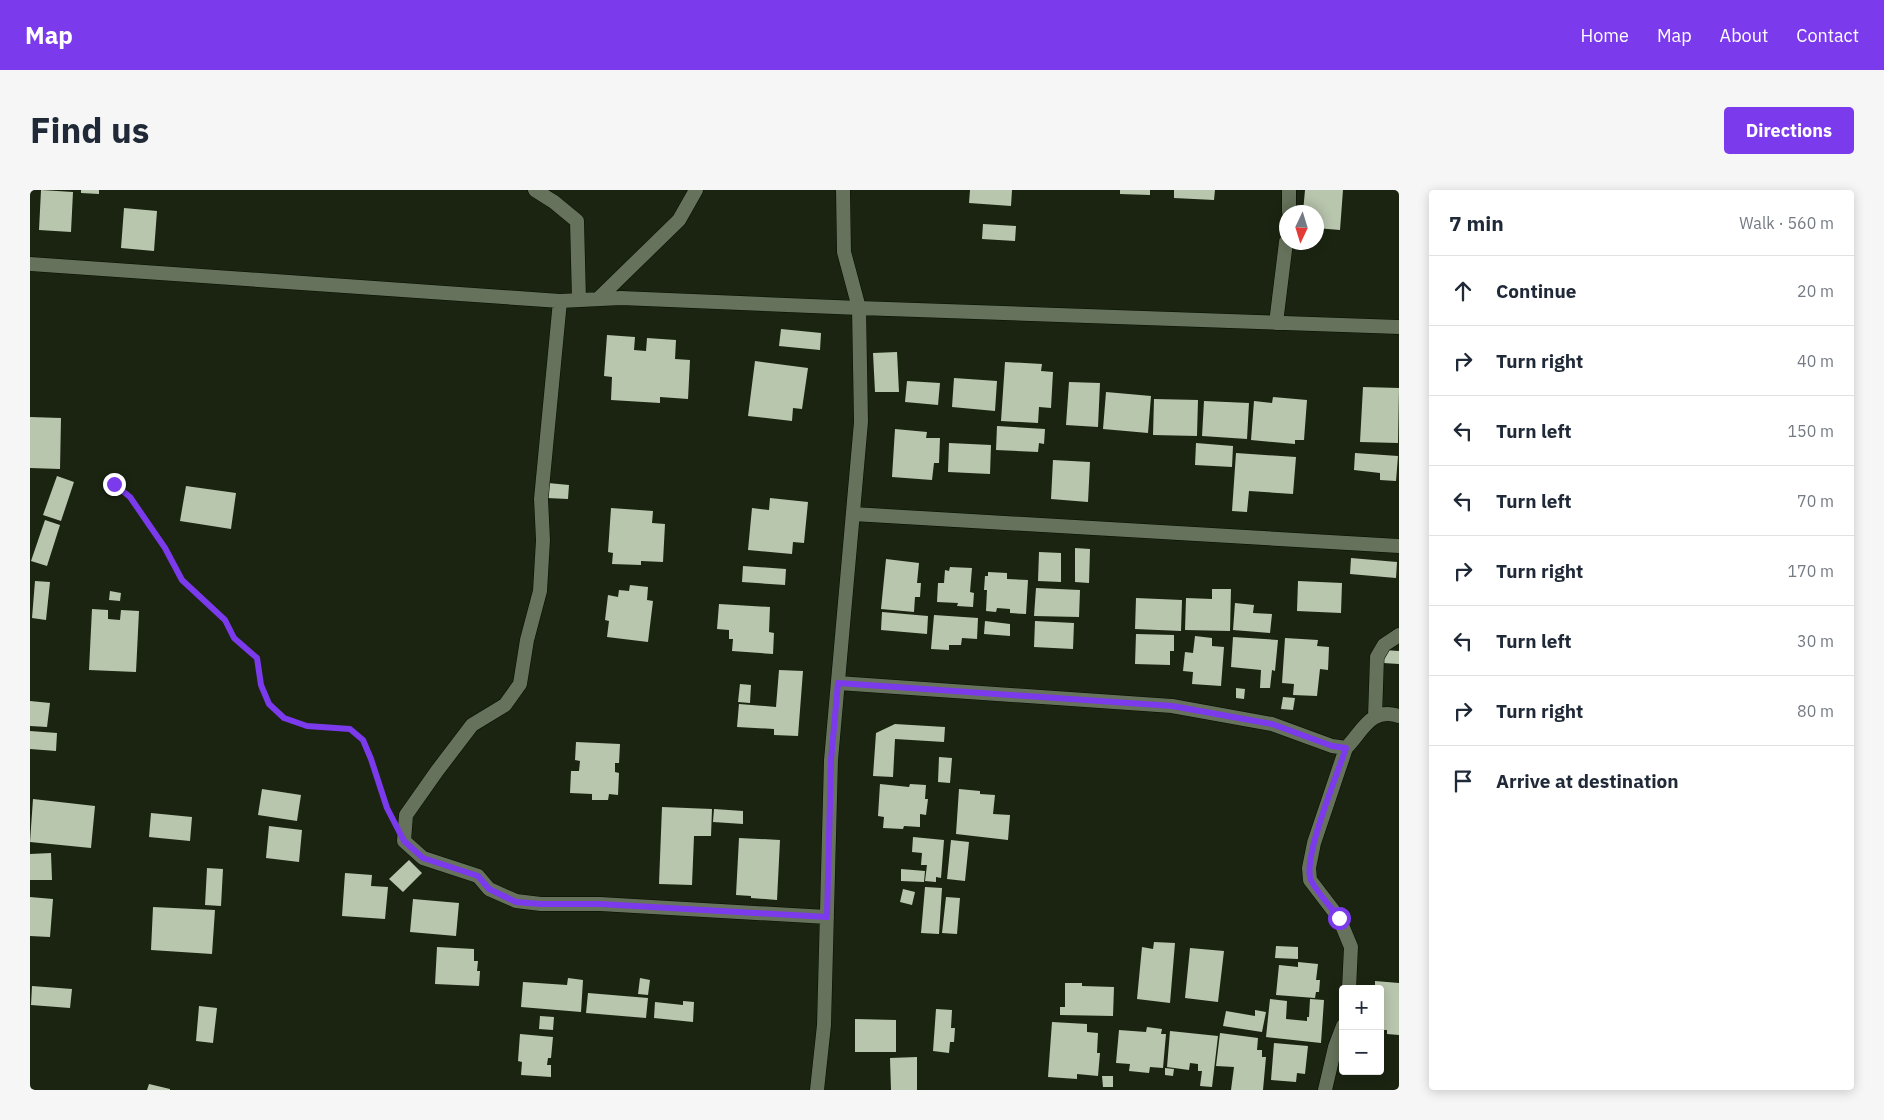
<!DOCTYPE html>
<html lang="en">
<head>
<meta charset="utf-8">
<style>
	body { margin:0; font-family:"IBM Plex Sans",sans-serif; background:#f6f6f7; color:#1f2937 }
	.controls { position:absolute; right:15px; bottom:15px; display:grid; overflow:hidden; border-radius:5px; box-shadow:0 2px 12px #0003 }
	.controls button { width:45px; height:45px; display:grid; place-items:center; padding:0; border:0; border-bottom:1px solid #e0e1e3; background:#fff; color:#1f2937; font:25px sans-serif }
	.compass { position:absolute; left:1249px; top:15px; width:45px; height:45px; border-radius:50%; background:#fff; box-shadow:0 2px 12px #0003; rotate:184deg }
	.stop { position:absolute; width:15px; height:15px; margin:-11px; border:4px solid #7c3aed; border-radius:50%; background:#fff }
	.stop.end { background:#7c3aed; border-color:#fff; box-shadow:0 1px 5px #0008 }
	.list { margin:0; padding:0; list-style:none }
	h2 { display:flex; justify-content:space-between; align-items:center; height:65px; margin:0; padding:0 20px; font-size:21px }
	h2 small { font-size:16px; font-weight:400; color:#747a83 }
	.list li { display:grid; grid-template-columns:32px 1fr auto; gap:15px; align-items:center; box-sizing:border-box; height:70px; padding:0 20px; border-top:1px solid #e0e1e3 }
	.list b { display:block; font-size:19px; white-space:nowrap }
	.list em { font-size:16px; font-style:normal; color:#747a83 }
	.icon { flex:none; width:28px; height:28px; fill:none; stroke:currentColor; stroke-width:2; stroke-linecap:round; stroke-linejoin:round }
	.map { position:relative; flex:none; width:1369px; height:900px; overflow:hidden; border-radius:5px }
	header { display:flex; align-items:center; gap:30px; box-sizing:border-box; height:70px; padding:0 25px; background:#7c3aed; color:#fff }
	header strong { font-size:24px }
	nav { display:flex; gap:28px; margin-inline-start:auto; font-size:18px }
	.intro { display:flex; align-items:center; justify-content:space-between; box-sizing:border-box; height:120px; padding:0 30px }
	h1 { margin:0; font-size:35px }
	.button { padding:12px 22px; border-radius:5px; background:#7c3aed; color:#fff; font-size:18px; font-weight:700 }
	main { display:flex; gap:30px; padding:0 30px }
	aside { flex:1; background:#fff; border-radius:5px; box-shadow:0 2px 12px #0003 }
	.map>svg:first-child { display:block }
</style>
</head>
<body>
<header>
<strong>Map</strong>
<nav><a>Home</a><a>Map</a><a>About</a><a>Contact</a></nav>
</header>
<div class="intro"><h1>Find us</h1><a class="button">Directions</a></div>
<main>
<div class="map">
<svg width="1369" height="900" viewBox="0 0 1369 900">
	<rect width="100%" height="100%" fill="#1b2411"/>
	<!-- building -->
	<path fill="#b9c6ae" d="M11 0 43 2 41 42 9 40Z
		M51 0H69V4L51 3Z
		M940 0H982L981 16 939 13Z
		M1090 0H1120V5L1090 4Z
		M1144 0H1185L1184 10 1144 8Z
		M1275 0H1313L1310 40 1286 38V22H1273Z
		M94 18 127 21 124 61 91 58Z
		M953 34 986 36 985 51 952 49Z
		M751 139 791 143 790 160 749 156Z
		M577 145 605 147 604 160 616 161 617 148 646 150 645 169 660 170 658 209 630 207V213L581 210 582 187 574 186Z
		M867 162 869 202H845L843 163Z
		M725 171 778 178 772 219 763 218 762 231 718 226Z
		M975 172 1012 174 1011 181 1023 182 1021 218 1009 217 1008 233 971 231Z
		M924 188 967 191 965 221 922 217Z
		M877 191 910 193 908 215 875 212Z
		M1039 192 1070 193 1068 237 1036 235Z
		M1333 197 1369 198 1368 253 1330 252Z
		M1076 202 1121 206 1118 243 1073 239Z
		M1243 207 1277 210 1274 250H1265V254L1221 250 1224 211 1242 213Z
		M1124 209 1168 210 1167 246 1123 245Z
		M1174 211 1219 213 1217 249 1172 246Z
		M0 227 31 228 30 279 0 278Z
		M967 236 1015 239 1014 254 1009 253 1008 262 966 260Z
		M865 239 897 242 896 248H910L909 273H904L902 290 862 287Z
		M919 253 961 255 960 284 918 282Z
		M1166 253 1203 256 1202 277 1165 275Z
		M1206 263 1266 267 1263 304 1219 301 1217 322 1202 321Z
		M1325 263 1368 266 1366 291 1350 290V283L1324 280Z
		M1023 270 1060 272 1058 312 1021 309Z
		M27 286 44 292 31 331 13 325Z
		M518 293 539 295 538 309 517 308Z
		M156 296 206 303 201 339 150 331Z
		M740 308 778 312 774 353 763 352 762 364 718 360 722 318 739 320Z
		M581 318 623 321 622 333 635 334 633 372 611 371V375L582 374 583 363 578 362Z
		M15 330 30 335 17 376 1 371Z
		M1045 358 1060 359 1059 393 1045 392Z
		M1009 362 1031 363V392L1008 391Z
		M1321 368 1367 372 1366 388 1320 384Z
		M856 369 889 373 887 393H891L890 407H885L884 422 851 419Z
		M713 376 756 379 755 395 712 392Z
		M920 377 942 378 940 402 944 403 943 417 927 416 928 413 907 412 908 393H914L915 380 919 381Z
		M958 382 977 383V389L998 390 996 424 980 423V419L967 418 966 422 956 421 957 400H954L955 386H958Z
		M5 391 20 392 16 430 2 428Z
		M1268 391 1312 393 1311 423 1267 421Z
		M600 395 618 397 617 410 623 411 618 452 577 447 579 431 575 430 578 405 588 407 589 400 599 401Z
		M1006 398 1050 400 1049 427 1004 426Z
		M1182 399H1201L1200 441 1155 440 1156 408 1182 409Z
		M80 401 91 403 90 411 79 410Z
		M1106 408 1152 410 1151 441 1105 439Z
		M1205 413 1224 415 1223 423 1242 424 1240 443 1203 440Z
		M689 414 740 417 739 442 744 443 743 464 702 461 703 449H699V440L687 439Z
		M62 419 78 420V429L90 430 91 420 109 421 106 482 59 480Z
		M852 422 898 426 897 444 851 440Z
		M904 425 948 428 947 449 932 448 931 455H919V460L901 459Z
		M955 431 980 434V446L954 444Z
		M1005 431 1044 433 1043 459 1004 457Z
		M1106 444 1144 445V461H1140V475L1105 474Z
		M1165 446 1182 448V456L1194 457 1191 496 1162 494 1163 482 1153 481 1155 462 1163 463Z
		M1203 447 1248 450 1245 481 1242 480 1240 498H1230L1231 480 1201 477Z
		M1255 448 1288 450 1287 456 1299 457 1298 480 1290 479 1287 506 1263 505 1264 494 1252 493Z
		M1354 460 1369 461V474L1353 473Z
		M749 480 773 481 768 546 744 545V539L707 537 709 514 746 517Z
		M710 494 721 495 720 513 708 512Z
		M1206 498 1215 499 1214 509 1206 508Z
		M1253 507 1265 508 1263 520 1251 519Z
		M0 511 20 513 17 537 0 536Z
		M865 534 915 537 914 552 865 549 863 587 843 586 846 543Z
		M0 541 27 543 26 561 0 559Z
		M546 552 590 554 589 573H585V582L589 583 588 605 579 604 578 610H562V604L540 603 541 581H549L550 571 545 570Z
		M909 567 922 568 920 593 908 592Z
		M850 594 879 597 880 594 896 595 895 609H898L896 625 890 624V637L874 636 873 639 853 638 854 627 848 626Z
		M232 599 271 605 267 631 228 625Z
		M929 599 950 601V604L965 605 963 624 980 625 978 650 926 644Z
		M3 609 65 616 61 658 0 652Z
		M632 617 682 619 681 646H664L662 695 629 694Z
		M684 619 713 621V634L683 632Z
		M121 623 162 627 160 651 119 647Z
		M239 636 272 640 269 672 236 668Z
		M883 647 914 650 911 688 906 687V692L895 691 897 675H891L892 663 882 662Z
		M709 648 750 650 747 710 721 708V706L706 705Z
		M921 650 939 652 935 691 917 689Z
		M21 663 22 690H0V664Z
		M379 670 392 683 373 702 359 689Z
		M177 678 193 679 191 716 175 715Z
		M871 679 895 681 894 692 871 691Z
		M315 683 342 685 341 696 358 697 355 729 312 726Z
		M895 697 912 698 909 744 891 743Z
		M873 699 885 702 882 715 870 712Z
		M0 707 23 709 20 747 0 746Z
		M916 707 930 708 927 744 912 743Z
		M383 709 429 713 426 746 380 742Z
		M123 717 185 720 182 764 121 760Z
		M1124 752 1145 753 1140 813 1107 809 1112 757 1123 759Z
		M1246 756 1268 757V769L1245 768Z
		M407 757 444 759V771H448L447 781H450L449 796 405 794Z
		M1160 758 1194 761 1188 812 1155 808Z
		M1268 772 1288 774 1286 790H1290L1289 802H1286L1285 808 1246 805 1249 775 1268 777Z
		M538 788 553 790 551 822 491 817 493 792 537 795Z
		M610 788 620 790 618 805 608 804Z
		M1345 791 1369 793V845L1357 844V840H1350V799H1345Z
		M1035 793H1052V796L1084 797 1083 826 1030 825V817H1035Z
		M2 796 42 799 40 818 1 815Z
		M558 803 618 808 616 828 556 823Z
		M1240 809 1257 811 1256 829 1277 831V827H1279L1280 809 1294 810 1291 853 1236 847Z
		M653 811 664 812 663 832 624 828 625 812 653 815Z
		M169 816 187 818 183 853 166 851Z
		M906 819 922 820 921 838H925L924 852H920L919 863 903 861Z
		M1225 820 1236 822 1232 842 1193 836 1196 821 1225 826Z
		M510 826 524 827 523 840 509 839Z
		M825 829 866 830V862H825Z
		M1022 832 1057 834V842L1068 843 1067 863H1070L1068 886 1047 884V889L1018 887Z
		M1117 837 1132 839 1131 844H1136L1133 878 1120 877 1119 883 1099 881 1100 874 1086 873 1089 840 1116 842Z
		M1140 841 1188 846 1182 897 1170 896 1172 881H1168V874L1160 873 1159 880 1137 877Z
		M1190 843 1228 848 1227 860H1232V867H1236L1233 900H1201L1204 877 1186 876Z
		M490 844 523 847 521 868H518L517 875H521V887L491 885 492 872 488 871Z
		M1244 853 1278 856 1275 884 1267 883 1266 892 1241 890Z
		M887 867V900H861L860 868Z
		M1135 878 1144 879 1143 886 1135 885Z
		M1072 886H1083V897H1073Z
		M119 894 140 899V900H117Z"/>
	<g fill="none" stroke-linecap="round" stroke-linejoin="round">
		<defs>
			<path id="minor" d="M505 0 524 12 547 31 549 110
				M1259 22V0
				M0 74 530 111 591 108 829 118 1369 137
				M568 109 649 30 666 0
				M530 111 511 309 513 350 510 401 497 450 490 494 475 515 442 535 407 581 376 625 374 651 393 668 448 686 459 699 486 711 511 714H570L797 727
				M1246 133 1256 52
				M823 324 1369 356
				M808 493 1142 516 1242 534 1302 556 1316 558C1333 541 1340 517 1369 526
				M1345 527 1347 467 1354 455 1369 445
				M1316 558 1284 653 1279 678 1280 690 1309 728 1321 757 1319 799
				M787 900 794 835 801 570 831 232 829 118 814 62 813 0
				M1295 900 1305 857 1313 836"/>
		</defs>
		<!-- minor casing -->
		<use href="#minor" stroke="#060d00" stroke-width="15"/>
		<!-- path -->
		<path stroke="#5e6655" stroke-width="3" stroke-dasharray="1 4" stroke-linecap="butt" d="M84 294 100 307 135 358 152 390 195 430 205 448 227 468 231 495 239 514 254 528 277 536 320 539 333 550 359 622"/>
		<!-- minor -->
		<use href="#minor" stroke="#66725b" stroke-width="14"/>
	</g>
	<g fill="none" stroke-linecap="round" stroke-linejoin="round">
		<!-- route -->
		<path stroke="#7c3aed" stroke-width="6" d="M84 294 100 307 135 358 152 390 195 430 204 448 227 468 231 495 239 514 254 528 277 536 320 539 333 550 341 569 357 618 374 651 393 668 448 686 459 699 486 712 511 714H570L797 727 801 570 808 493 1142 516 1242 534 1302 556 1316 558C1307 585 1275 662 1280 687 1281 696 1303 719 1309 728"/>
	</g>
</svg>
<div class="controls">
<button>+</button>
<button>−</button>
</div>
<svg class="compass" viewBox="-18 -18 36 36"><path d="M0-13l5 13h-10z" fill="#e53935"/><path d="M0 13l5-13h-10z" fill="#747a83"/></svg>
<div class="stop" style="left:1309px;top:728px"></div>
<div class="stop end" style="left:84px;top:294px"></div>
</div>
<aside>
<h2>7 min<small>Walk · 560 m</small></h2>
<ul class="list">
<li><svg class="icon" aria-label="ahead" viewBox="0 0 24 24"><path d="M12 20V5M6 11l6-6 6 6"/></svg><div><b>Continue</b></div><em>20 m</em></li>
<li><svg class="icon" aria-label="right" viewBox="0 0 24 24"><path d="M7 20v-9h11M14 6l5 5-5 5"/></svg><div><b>Turn right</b></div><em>40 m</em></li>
<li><svg class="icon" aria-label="left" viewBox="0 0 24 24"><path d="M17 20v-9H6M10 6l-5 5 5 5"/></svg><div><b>Turn left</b></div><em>150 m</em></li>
<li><svg class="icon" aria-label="left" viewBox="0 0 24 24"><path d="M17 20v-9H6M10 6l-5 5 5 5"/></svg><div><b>Turn left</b></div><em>70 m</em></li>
<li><svg class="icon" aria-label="right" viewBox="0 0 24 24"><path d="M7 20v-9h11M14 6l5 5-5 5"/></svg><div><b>Turn right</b></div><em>170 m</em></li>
<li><svg class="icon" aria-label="left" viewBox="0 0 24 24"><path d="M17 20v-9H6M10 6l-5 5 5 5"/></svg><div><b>Turn left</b></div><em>30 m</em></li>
<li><svg class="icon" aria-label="right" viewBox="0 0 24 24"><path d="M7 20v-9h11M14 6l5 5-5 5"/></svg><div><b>Turn right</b></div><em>80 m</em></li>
<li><svg class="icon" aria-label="arrive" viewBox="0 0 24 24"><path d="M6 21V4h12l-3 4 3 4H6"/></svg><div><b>Arrive at destination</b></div></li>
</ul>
</aside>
</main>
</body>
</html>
